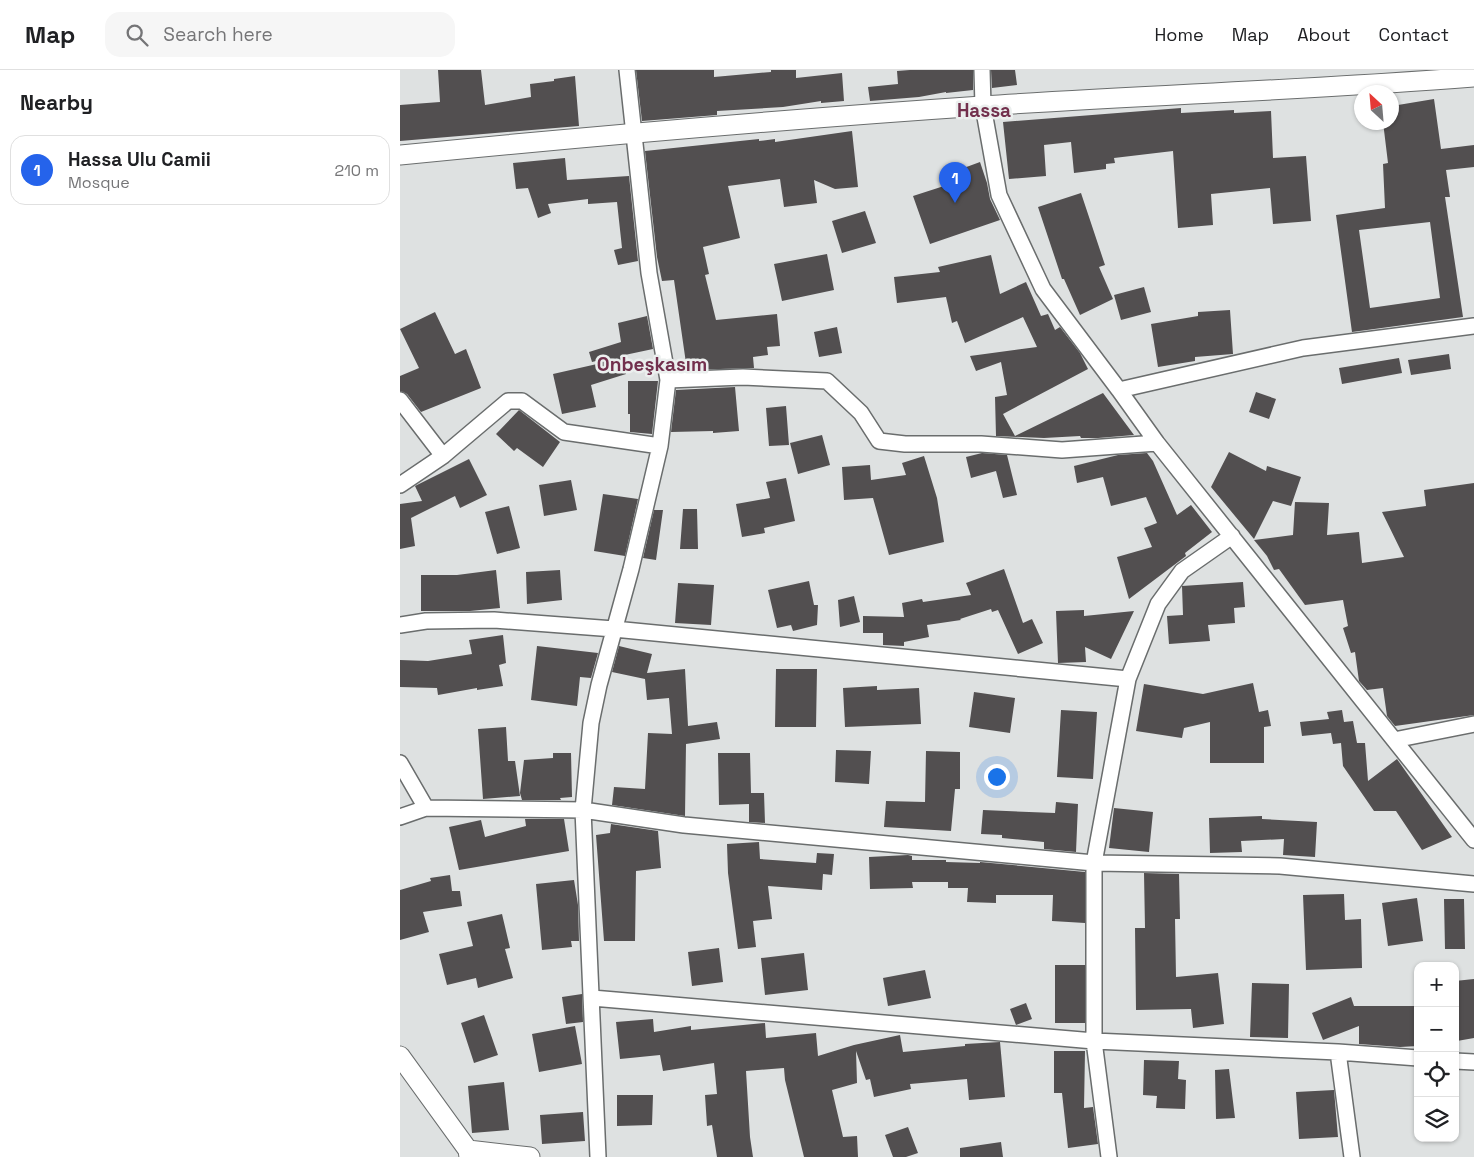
<!DOCTYPE html>
<html lang="en">
<head>
<meta charset="utf-8">
<style>
	body { margin:0; font-family:"Space Grotesk",sans-serif; background:#f6f6f6; color:#202124 }
	.controls { position:absolute; right:15px; bottom:15px; display:grid; overflow:hidden; border-radius:10px; box-shadow:0 1px 4px #0004 }
	.controls button { width:45px; height:45px; display:grid; place-items:center; padding:0; border:0; border-bottom:1px solid #e0e0e0; background:#fff; color:#202124; font:25px sans-serif }
	.compass { position:absolute; left:954px; top:15px; width:45px; height:45px; border-radius:50%; background:#fff; box-shadow:0 1px 4px #0004; rotate:334deg }
	.you { position:absolute; left:596px; top:706px; width:18px; height:18px; margin:-12px; border:4px solid #fff; border-radius:50%; background:#1a73e8; box-shadow:0 0 0 8px #1a73e833 }
	.badge { display:grid; place-items:center; width:32px; height:32px; border-radius:50%; background:#2563eb; color:#fff; font-size:16px; font-weight:700 }
	.pin { position:absolute; translate:-50% -41px; filter:drop-shadow(0 1px 2px #0008) }
	.pin::after { content:''; position:absolute; top:26px; width:18px; height:15px; background:inherit; clip-path:polygon(0 0,100% 0,50% 100%) }
	.list { margin:0; padding:0; list-style:none }
	h2 { display:flex; justify-content:space-between; align-items:center; height:65px; margin:0; padding:0 20px; font-size:21px }
	h2 small { font-size:16px; font-weight:400; color:#757577 }
	.list li { display:grid; grid-template-columns:32px 1fr auto; gap:15px; align-items:center; box-sizing:border-box; height:70px; margin:0 10px 10px; padding:0 10px; border:1px solid #e0e0e0; border-radius:15px }
	.list b { display:block; font-size:19px; white-space:nowrap }
	.list p { margin:0; font-size:16px; white-space:nowrap; color:#757577 }
	.list em { font-size:16px; font-style:normal; color:#757577 }
	.icon { flex:none; width:28px; height:28px; fill:none; stroke:currentColor; stroke-width:2; stroke-linecap:round; stroke-linejoin:round }
	.map { position:relative; flex:none; width:1074px; height:1087px; overflow:hidden }
	header { display:flex; align-items:center; gap:30px; box-sizing:border-box; height:70px; padding:0 25px; background:#fff; border-bottom:1px solid #e0e0e0 }
	header strong { font-size:24px }
	nav { display:flex; gap:28px; margin-inline-start:auto; font-size:18px }
	.search { width:350px; height:45px; background:#f6f6f6; display:flex; align-items:center; gap:12px; box-sizing:border-box; padding:0 18px; border-radius:15px; color:#757577; font-size:19px }
	main { display:flex }
	aside { flex:1; background:#fff }
	.map>svg:first-child { display:block }
</style>
</head>
<body>
<header>
<strong>Map</strong>
<div class="search"><svg class="icon" aria-label="search" viewBox="0 0 24 24"><circle cx="10" cy="10" r="6"/><path d="M15 15l6 6"/></svg>Search here</div>
<nav><a>Home</a><a>Map</a><a>About</a><a>Contact</a></nav>
</header>
<main>
<aside>
<h2>Nearby<small></small></h2>
<ul class="list">
<li><span class="badge">1</span><div><b>Hassa Ulu Camii</b><p>Mosque</p></div><em>210 m</em></li>
</ul>
</aside>
<div class="map">
<svg width="1074" height="1087" viewBox="0 0 1074 1087">
	<rect width="100%" height="100%" fill="#dee1e1"/>
	<!-- building -->
	<path fill="#524f50" fill-rule="evenodd" d="M38 0H81L85 35 131 27 130 14 154 11V9L175 6 179 56 0 71V35L40 32Z
		M236 0H314V7L371 2V0H396V8L442 3 444 31 421 33V31L383 37 317 41V45L242 51Z
		M510 0H573V20L546 23V22L519 27 470 31 468 17 498 14 497 1Z
		M591 0H615L617 15 592 18Z
		M1034 29 1041 79 1074 75V97L1046 100 1050 127H1045L1063 247 952 262 936 145 985 138 983 94 988 93 983 52H992V36ZM1030 152 1040 228 970 238 959 160Z
		M781 38V43L834 40V43L871 41 873 88 906 86 911 151 873 154 870 118 811 124 813 155 778 158 773 81 714 88 715 93 706 94V99L674 103 671 72 644 75 646 106 609 109 603 52Z
		M452 61 458 117 435 119 414 110 417 133 384 137 380 109 328 116 340 168 303 177 309 204 305 205 316 250 377 244 380 276 367 277 368 285 353 287 354 298 287 300 274 210 262 211 257 187 245 81 359 69V71L375 69V72Z
		M165 88 167 110 229 106 238 191 218 195 214 180 222 178 217 132 188 134V129L148 134 151 143 138 148 128 118 116 119 113 93Z
		M580 92 587 113 590 129 600 150 530 174 513 126 544 116 542 106Z
		M681 123 705 195 699 197 713 229 680 245 664 209H662L638 137Z
		M465 141 476 173 442 183 432 151Z
		M427 184 434 220 382 231 374 194Z
		M591 185 600 224 626 212 641 246 648 244 655 260 660 257 680 283 688 299 603 344 615 366 703 323 734 365 698 368H681L680 366 644 368 596 366 595 327 607 325 601 292 576 301 570 286 637 277 623 247 565 273 557 251 552 253 546 227 497 233 494 207 540 202 538 197Z
		M744 217 751 242 721 250 714 225Z
		M830 240 833 284 795 287V291L758 297 751 254 798 246V242Z
		M35 242 55 284 66 279 81 318 21 342 7 324 0 321V306L19 298 0 259Z
		M247 246 253 279 220 286 226 304 191 315 196 337 162 344 153 304 197 294 196 291 192 292 189 282 221 272 218 253Z
		M437 257 442 283 419 287 414 262Z
		M1049 284 1051 299 1011 305 1008 290Z
		M999 288 1002 303 942 314 939 298Z
		M228 311H258L252 364 230 362V344H228Z
		M335 317 339 361 313 363V361L271 362 276 320Z
		M856 322 876 329 869 349 849 342Z
		M386 336 389 375 369 376 366 338Z
		M119 340 160 372 143 397 117 378 114 381 96 364Z
		M422 365 430 395 398 404 390 373Z
		M829 382 866 401 867 396 901 407 891 436 873 431 854 469 811 417Z
		M582 383 607 385 617 425 603 428 596 401 571 408 566 387Z
		M747 383 753 391 777 445 791 435 812 462 785 483 786 486 729 529 717 487 752 477 744 458 757 453 746 427 711 436 703 407 677 413 674 396 718 385Z
		M524 386 537 428 544 472 489 485 473 428 444 430 442 397 470 395 471 410 506 405 502 393Z
		M69 389 87 425 60 438 55 426 11 448 15 476 0 479V434L22 431 15 416Z
		M386 408 395 451 364 458 365 463 342 467 336 434 370 428 366 412Z
		M171 410 177 440 144 446 139 415Z
		M1074 413V645L995 656 987 646 983 618 967 620 959 611 955 582 951 583 943 558 948 556 943 530 905 535 879 499 874 500 867 486 854 470 893 465 895 432 929 433 927 465 959 462 962 493 1004 487 982 442 1026 436 1024 420Z
		M203 424 238 429 225 486 194 481Z
		M109 436 120 478 97 484 85 442Z
		M283 439H297L298 479H280Z
		M254 440H263L256 490 243 488Z
		M604 499 623 553 632 549 643 573 618 584 598 540 592 542 591 539 560 549 561 550 527 555 529 567 504 572V576L483 575V563H463V546L504 547 502 533 522 529 523 532 571 525 566 513Z
		M96 500 100 538 70 541H21V505H57Z
		M160 500 162 530 127 534 126 502Z
		M409 511 414 535H418L417 555 393 561 391 555 377 558 368 520Z
		M843 512 845 537 834 538 835 553 808 555 810 571 769 574 767 546 783 545 782 516Z
		M278 513 314 515 311 555 275 553Z
		M454 526 460 552 440 557 438 530Z
		M684 540V546L734 541 711 589 685 577 686 592 658 593 656 541Z
		M103 565 106 593 99 595 103 616 77 620V618L38 625 37 618 0 617V590L28 591 72 584 69 570Z
		M137 576 198 583 191 608 180 607 177 636 131 630Z
		M219 576 252 584 247 603 285 599 288 656 317 652 320 669 286 674 285 746 212 735 214 717 245 719 248 663 272 664 269 628 247 630 245 609 212 602Z
		M376 599H417L416 657H375Z
		M853 613 859 642 868 640 871 656 864 657V693H810V652L784 658 782 668 736 661 744 614 803 624Z
		M477 616V620L519 618 521 654 445 657 443 618Z
		M574 622 615 628 610 663 569 657Z
		M661 640 697 642 693 709 657 707Z
		M942 640 944 652 953 651 957 673H965L968 711 997 689 1052 767 1022 780 996 741H974L943 696 941 673 933 674 931 663 902 666 900 652 929 649 927 642Z
		M106 657 108 691H115L120 726 83 729 78 659Z
		M436 680 471 681 469 714 435 712Z
		M526 681 560 682V719H555L551 761 484 757 486 731 525 732Z
		M153 683H171L172 727 160 728 161 730H122L120 723 124 690 153 688Z
		M318 683H350L351 723H364L365 753 349 752V734L319 735Z
		M656 732 678 734 676 782 644 779V772L602 768V765L581 764 583 740 655 743Z
		M714 738 753 742 749 782 709 778Z
		M862 746V749L917 752 915 787 883 785 884 769 841 771 842 782 810 783 809 748Z
		M125 749H164L169 781 59 800 49 757 81 750 85 767 126 756Z
		M211 754 258 761 261 798 236 801 235 871H204L196 765 210 763Z
		M359 772 360 789 416 793 417 783 434 784 432 805 423 804 422 820 368 816 372 849 353 851 356 877 338 879 328 803 327 774Z
		M508 785 512 786V790H546V792L580 793V792L685 802V853L652 851 653 825H596V833L567 832 568 818H548V812H512L513 818 470 819 469 787Z
		M744 803 779 804 780 849H775L776 907 818 903 824 954 793 958 791 939 736 940 735 858H745Z
		M50 805 52 821H60L62 836 23 842 29 862 0 870V820L31 811 30 808Z
		M174 810 178 835 179 871H171L172 877 142 880 136 814Z
		M944 824 945 850 961 849 962 898 906 900 903 825Z
		M1017 828 1023 871 988 876 982 833Z
		M1044 829H1064L1065 879H1045Z
		M102 844 110 878 105 879 113 908 78 918 76 908 47 915 39 884 73 876 67 852Z
		M319 878 323 912 292 916 288 882Z
		M404 883 408 920 365 925 361 888Z
		M655 895H685V953H655Z
		M525 900 531 928 488 936 483 908Z
		M1074 909V968L1057 971 1055 959V911Z
		M852 913 889 914 888 968 850 967Z
		M182 924 183 952 166 954 162 927Z
		M951 927 954 936H1018V976L1000 977 959 974V956L923 970 912 943Z
		M626 933 632 949 616 955 610 939Z
		M84 945 98 985 74 993 61 953Z
		M253 949 254 962 291 956V960L365 953 366 968 416 963 418 986 454 975 500 965 503 982 565 976V974L600 972 605 1027 569 1030 567 1009 510 1014 511 1019 474 1027 470 1009 466 1010 456 981 457 1013 432 1020 443 1067 457 1066 458 1087H404L385 1010 384 998 346 1001 350 1067 353 1087H317L312 1055 307 1056 305 1025 317 1024 314 993 263 1001 260 985 220 989 216 952Z
		M175 956 182 994 139 1002 132 964Z
		M654 981H685L684 1038 693 1037 698 1074 668 1078 662 1023H654Z
		M744 990 779 991 778 1009 786 1010 785 1039 756 1038 757 1026 743 1025Z
		M829 999 835 1048 816 1049 815 1000Z
		M104 1012 109 1060 72 1063 68 1016Z
		M934 1020 938 1067 899 1069 896 1022Z
		M217 1025H253L252 1055 217 1056Z
		M183 1042 185 1071 142 1074 140 1045Z
		M508 1057 518 1083 506 1087H493L485 1065Z
		M601 1072 603 1087H560V1078Z"/>
	<g fill="none" stroke-linecap="round" stroke-linejoin="round">
		<defs>
			<path id="minor" d="M582 0 583 36 599 125 643 219 719 320 757 373 1074 770
				M268 310 343 307 427 311 461 343 479 371 505 374H581L662 380 757 373
				M719 320 903 278 1074 256
				M0 330 43 386
				M0 415 43 386 108 331H122L164 362 260 376
				M0 555 26 551 94 550 214 559 728 609
				M994 670 1074 654
				M0 693 26 738
				M0 747 26 738 183 740 284 755 694 793 880 796 1074 814
				M192 928 694 971 938 982 1018 988
				M938 982 952 1087
				M1055 991 1074 992
				M198 1087 183 740 191 653 199 615 231 499 260 376 268 310 249 203 227 0
				M709 1087 694 971V793L728 609 758 534 782 501 832 466"/>
			<path id="tertiary" d="M0 85C194 66 388 49 582 36 746 25 910 20 1074 7
				M0 986 68 1080 69 1087
				M68 1080 130 1087"/>
		</defs>
		<!-- minor casing -->
		<use href="#minor" stroke="#6a6d6d" stroke-width="18"/>
		<!-- tertiary casing -->
		<use href="#tertiary" stroke="#6a6d6d" stroke-width="21"/>
		<!-- minor -->
		<use href="#minor" stroke="#fff" stroke-width="15"/>
		<!-- tertiary -->
		<use href="#tertiary" stroke="#fff" stroke-width="19"/>
	</g>
	<g text-anchor="middle" stroke-width="5" stroke-linejoin="round" paint-order="stroke">
		<!-- district labels -->
		<g font-size="19" font-weight="bold" fill="#72304d" stroke="#ebefee">
			<text x="584" y="47">Hassa</text>
			<text x="252" y="301">Onbeşkasım</text>
		</g>
	</g>
</svg>
<div class="controls">
<button>+</button>
<button>−</button>
<button><svg class="icon" aria-label="locate" viewBox="0 0 24 24"><circle cx="12" cy="12" r="6"/><path d="M12 2v4M12 18v4M2 12h4M18 12h4"/></svg></button>
<button><svg class="icon" aria-label="layers" viewBox="0 0 24 24"><path d="M12 4l9 5-9 5-9-5zM3 14l9 5 9-5"/></svg></button>
</div>
<svg class="compass" viewBox="-18 -18 36 36"><path d="M0-13l5 13h-10z" fill="#e53935"/><path d="M0 13l5-13h-10z" fill="#757577"/></svg>
<div class="you"></div>
<div class="pin badge" style="left:555px;top:133px">1</div>
</div>
</main>
</body>
</html>
